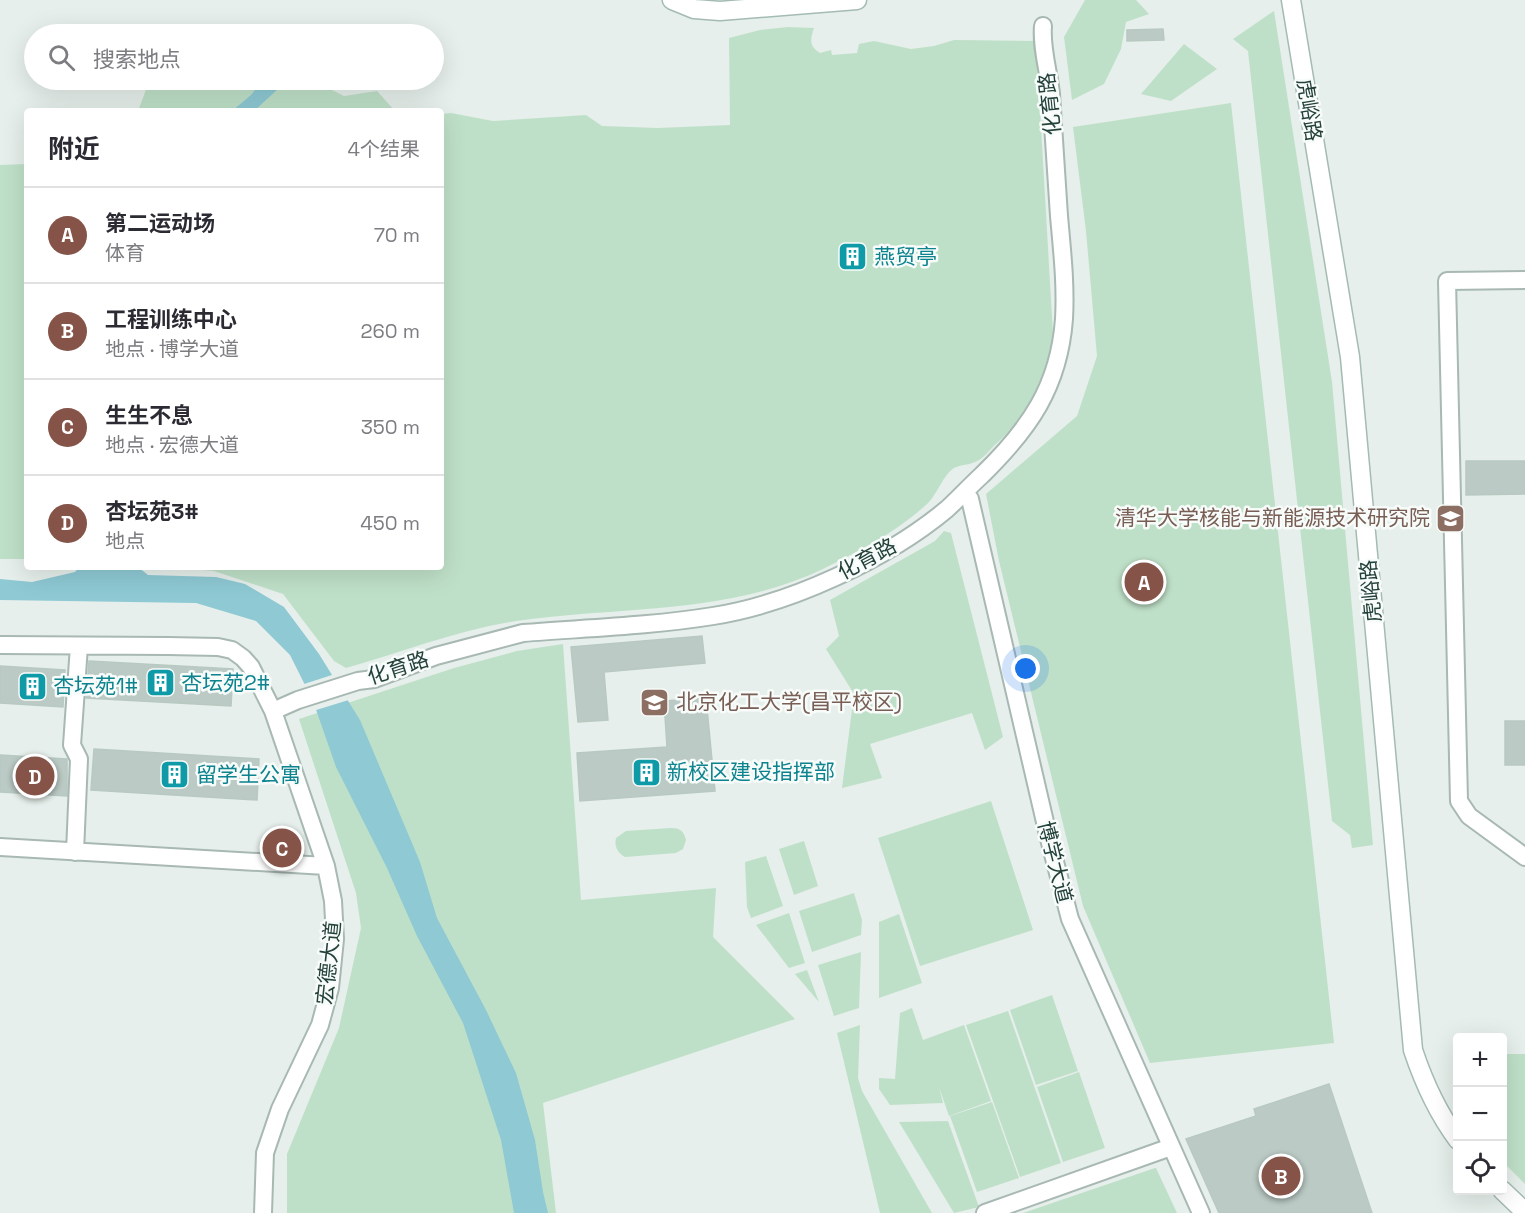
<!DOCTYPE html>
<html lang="zh">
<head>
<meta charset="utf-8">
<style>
	body { margin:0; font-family:"Space Grotesk","Noto Sans SC",sans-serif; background:#f2f2f3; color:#2b2b33 }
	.controls { position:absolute; right:18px; bottom:18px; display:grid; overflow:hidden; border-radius:6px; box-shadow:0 6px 24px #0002 }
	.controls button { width:54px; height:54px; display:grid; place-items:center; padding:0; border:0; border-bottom:2px solid #e1e1e2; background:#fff; color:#2b2b33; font:30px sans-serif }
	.you { position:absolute; left:1026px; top:669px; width:21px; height:21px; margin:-15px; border:4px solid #fff; border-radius:50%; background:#1a73e8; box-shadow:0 0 0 9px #1a73e833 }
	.badge { display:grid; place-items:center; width:39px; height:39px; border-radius:50%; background:#855347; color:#fff; font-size:20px; font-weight:700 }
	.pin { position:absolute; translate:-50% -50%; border:3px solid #fff; box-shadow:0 2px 6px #0006 }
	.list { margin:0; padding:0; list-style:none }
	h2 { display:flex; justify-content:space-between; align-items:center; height:78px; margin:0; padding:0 24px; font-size:26px }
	h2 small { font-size:20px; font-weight:400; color:#7c7c81 }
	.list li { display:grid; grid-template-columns:39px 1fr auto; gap:18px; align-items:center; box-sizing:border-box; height:96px; padding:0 24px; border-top:2px solid #e1e1e2 }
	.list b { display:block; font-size:22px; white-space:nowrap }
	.list p { margin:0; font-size:20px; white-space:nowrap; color:#7c7c81 }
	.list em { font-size:20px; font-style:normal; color:#7c7c81 }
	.icon { flex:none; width:33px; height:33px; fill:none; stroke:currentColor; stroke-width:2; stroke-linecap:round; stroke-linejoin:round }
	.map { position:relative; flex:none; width:1525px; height:1213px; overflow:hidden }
	.search { position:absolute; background:#fff; box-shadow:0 6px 24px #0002; left:24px; top:24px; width:420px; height:66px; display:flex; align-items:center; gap:15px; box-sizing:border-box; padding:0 21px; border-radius:33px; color:#7c7c81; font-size:22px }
	.panel { position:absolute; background:#fff; box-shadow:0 6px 24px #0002; left:24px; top:108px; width:420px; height:462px; border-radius:6px }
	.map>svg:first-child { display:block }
</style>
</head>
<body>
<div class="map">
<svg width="1525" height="1213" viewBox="0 0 1525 1213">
	<rect width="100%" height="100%" fill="#e6efeb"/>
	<!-- green -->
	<path fill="#bfe0c8" d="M1085 0H1136L1149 14 1126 22 1121 49 1104 84 1072 100 1064 37Z
		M1274 11 1332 382 1373 845 1352 848 1350 835 1332 821 1248 51 1233 39Z
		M788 27 814 28C810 40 809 46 820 53L831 50 832 55 857 53 859 44 874 41 911 49 934 46 954 40 1036 41 1053 334C1046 376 1028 415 996 444 990 449 986 456 979 460 972 465 962 464 954 468 943 475 937 495 927 504 897 532 859 551 823 569 727 615 619 606 516 621 458 630 402 652 346 668L334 661 283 594 214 571 165 567H441V114L451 113 493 121 586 115 602 126 658 128 730 125 729 38 760 30Z
		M1184 44 1217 69 1171 101 1141 94Z
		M214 80H334L330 89 344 96 377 91 395 111H138L147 87Z
		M1231 103 1334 1043 1150 1063 1083 906 999 561 986 494 1077 416 1097 356 1086 231 1073 127Z
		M27 164V559H0V165Z
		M944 531 951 533 1003 737 985 750 972 713 870 744 882 778 842 788 854 694 826 649 839 636 830 600 935 541Z
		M563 644 581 900 716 888 713 937 795 1019 543 1103 556 1213H287V1154L339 1028 361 928 356 893 299 719 454 668 517 651Z
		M991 801 1033 930 920 966 878 838Z
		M671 828C680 828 684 831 686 840L683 849 676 853 625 857C618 853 614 847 616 838L626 831Z
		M804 841 818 886 794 895 779 849Z
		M766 856 783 906 751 918 747 907 745 862Z
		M854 893 862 920 861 935 812 952 799 911Z
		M789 913 805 963 789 968 756 925Z
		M899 914 922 983 879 998V922Z
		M861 952 859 1008 834 1016 818 965Z
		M807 970 819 1002 795 974Z
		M1052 995 1078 1071 1036 1085 1010 1010Z
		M912 1008 923 1040 964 1025 991 1101 949 1116 939 1087 943 1103 890 1105 879 1089V1078L895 1079 900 1013Z
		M1008 1011 1061 1163 1020 1177 966 1025Z
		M860 1025 858 1078 862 1091 932 1213H880L837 1033Z
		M1503 1054H1525V1184L1503 1162Z
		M1079 1072 1105 1148 1063 1162 1037 1087Z
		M992 1102 1019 1178 977 1192 950 1116Z
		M948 1121 979 1207 954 1213 899 1122Z
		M1156 1168 1177 1213H1023L1155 1168Z"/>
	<!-- water -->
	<path fill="#8ec9d4" d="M263 80H293L278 89 254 111H232L251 95Z
		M79 567H138L148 575 216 577 245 584 284 607 319 654 360 720 420 862 437 918 486 1010 516 1073 535 1140 543 1192 548 1213H514L501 1140 463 1023 417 936 387 868 336 767 313 701 290 655 256 621 196 603 0 600V579L32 582 75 572Z"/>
	<!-- pier -->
	<path fill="#e6efeb" d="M335 674 352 699 313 711 301 685Z"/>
	<!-- building -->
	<path fill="#bbcac4" stroke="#b8c9c2" stroke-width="1.5" d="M1163 29 1164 40 1127 41V30Z
		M851 250 856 251 859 254V259L853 265 847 259V254Z
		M1466 461H1525V494L1466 495Z
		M702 636 705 663 604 672 608 720 578 722 571 647Z
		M89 661 233 669 231 706 86 698Z
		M0 666 65 670 63 707 0 703Z
		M706 698 715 791 580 801 577 753 667 747 664 701Z
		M1505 721H1525V765H1505Z
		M94 749 259 759 257 800 91 790Z
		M0 755 67 759V796L0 792Z
		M1329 1084 1372 1213H1219L1186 1139 1256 1116 1254 1109Z"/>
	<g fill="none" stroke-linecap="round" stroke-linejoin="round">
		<defs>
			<path id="street" d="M1525 280 1447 281 1459 801 1469 816 1525 857
				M965 492 970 499 1048 835 1070 919 1201 1213
				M0 645 168 646 218 647 232 650 243 658 251 667 273 711 326 866 333 901 335 939 330 988 320 1025 280 1109 265 1153 263 1213
				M273 711 298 700 358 681 374 679 436 656 523 633C587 628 651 626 713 616 790 604 887 559 947 509 959 498 970 486 982 475 1029 429 1059 387 1064 319 1066 284 1062 250 1059 216 1056 176 1054 135 1051 94 1049 72 1041 49 1043 26
				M0 847 326 866
				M75 852 79 759 72 745 79 646
				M985 1213 1171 1147"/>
			<path id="secondary" d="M672 0 694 9 720 11 857 0
				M1291 0 1350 357 1413 1050C1424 1083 1437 1112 1458 1140
				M1502 1190 1525 1212"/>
		</defs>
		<!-- street casing -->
		<use href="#street" stroke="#a8b8b2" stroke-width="20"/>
		<!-- secondary casing -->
		<use href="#secondary" stroke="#a4bbb3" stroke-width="21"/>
		<!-- street -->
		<use href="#street" stroke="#fff" stroke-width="16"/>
		<!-- secondary -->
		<use href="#secondary" stroke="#fff" stroke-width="18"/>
	</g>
	<!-- icons -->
	<defs>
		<symbol id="building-square" viewBox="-11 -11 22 22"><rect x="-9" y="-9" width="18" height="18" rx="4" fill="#0f9aa8" stroke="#f7fbf9"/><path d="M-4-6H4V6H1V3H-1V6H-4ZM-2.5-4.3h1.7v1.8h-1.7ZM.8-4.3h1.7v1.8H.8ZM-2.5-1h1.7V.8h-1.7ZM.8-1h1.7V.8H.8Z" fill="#fff"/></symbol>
		<symbol id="university-square" viewBox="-11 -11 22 22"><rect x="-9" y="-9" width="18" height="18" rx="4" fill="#8d6e63" stroke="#f7fbf9"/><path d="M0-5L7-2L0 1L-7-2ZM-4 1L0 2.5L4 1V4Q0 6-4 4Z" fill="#fff"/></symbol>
	</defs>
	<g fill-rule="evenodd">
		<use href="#building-square" x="836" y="240" width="33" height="33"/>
		<use href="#university-square" x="1434" y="502" width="33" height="33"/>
		<use href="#building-square" x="144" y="666" width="33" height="33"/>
		<use href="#building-square" x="16" y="670" width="33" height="33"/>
		<use href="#university-square" x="638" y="686" width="33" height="33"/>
		<use href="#building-square" x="630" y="756" width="33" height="33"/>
		<use href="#building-square" x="158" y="758" width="33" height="33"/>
	</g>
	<g text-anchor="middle" stroke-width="5" stroke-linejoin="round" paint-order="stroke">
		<!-- street labels -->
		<g font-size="21" fill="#24423a" stroke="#f7fbf9">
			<text transform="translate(1050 104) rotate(-96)" y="7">化育路</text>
			<text transform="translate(1309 110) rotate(81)" y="7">虎峪路</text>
			<text transform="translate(867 559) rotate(-28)" y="7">化育路</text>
			<text transform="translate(1371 591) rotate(-95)" y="7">虎峪路</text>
			<text transform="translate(398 668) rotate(-18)" y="7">化育路</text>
			<text transform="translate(1055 862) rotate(76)" y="7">博学大道</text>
			<text transform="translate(329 963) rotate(-84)" y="7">宏德大道</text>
		</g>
		<!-- culture labels -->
		<g font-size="21" fill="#0d838f" stroke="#f7fbf9" text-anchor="start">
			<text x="874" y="264">燕贸亭</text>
			<text x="181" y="690">杏坛苑2#</text>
			<text x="53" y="693">杏坛苑1#</text>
			<text x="667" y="779">新校区建设指挥部</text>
			<text x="196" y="782">留学生公寓</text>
		</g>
		<!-- education labels -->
		<g font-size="21" fill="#785e54" stroke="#f7fbf9" text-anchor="end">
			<text x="1430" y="525">清华大学核能与新能源技术研究院</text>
			<text x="676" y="709" text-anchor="start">北京化工大学(昌平校区)</text>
		</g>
	</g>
</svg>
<div class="controls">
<button>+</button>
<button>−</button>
<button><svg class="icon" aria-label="locate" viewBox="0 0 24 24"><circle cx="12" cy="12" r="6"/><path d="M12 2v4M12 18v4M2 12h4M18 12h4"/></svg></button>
</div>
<div class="you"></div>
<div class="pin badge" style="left:1144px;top:582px">A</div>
<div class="pin badge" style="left:1281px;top:1176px">B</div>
<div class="pin badge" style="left:282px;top:848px">C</div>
<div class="pin badge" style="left:35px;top:776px">D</div>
<div class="search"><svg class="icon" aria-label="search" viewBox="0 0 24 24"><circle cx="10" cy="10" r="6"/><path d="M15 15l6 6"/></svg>搜索地点</div>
<section class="panel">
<h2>附近<small>4个结果</small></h2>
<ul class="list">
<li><span class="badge">A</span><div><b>第二运动场</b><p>体育</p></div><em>70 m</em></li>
<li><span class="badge">B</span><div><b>工程训练中心</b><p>地点 · 博学大道</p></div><em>260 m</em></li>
<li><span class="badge">C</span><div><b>生生不息</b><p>地点 · 宏德大道</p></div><em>350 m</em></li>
<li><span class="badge">D</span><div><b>杏坛苑3#</b><p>地点</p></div><em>450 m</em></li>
</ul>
</section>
</div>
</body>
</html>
